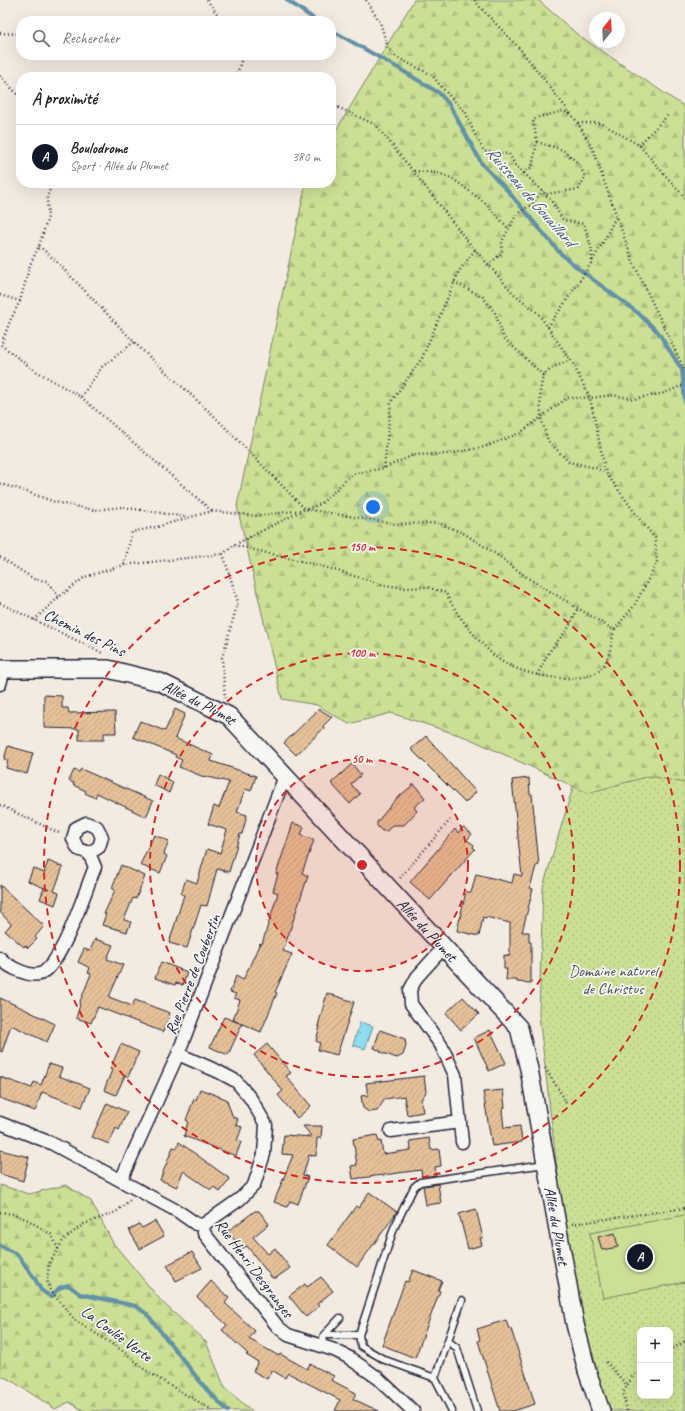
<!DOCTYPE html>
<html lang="fr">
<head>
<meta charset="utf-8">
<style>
	body { margin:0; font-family:Caveat,sans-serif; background:#f2f2f2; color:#222 }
	.controls { position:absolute; right:12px; bottom:12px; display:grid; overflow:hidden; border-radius:8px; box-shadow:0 4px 16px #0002 }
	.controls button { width:36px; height:36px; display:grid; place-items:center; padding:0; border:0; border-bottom:1px solid #e0e0e0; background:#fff; color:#222; font:20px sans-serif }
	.compass { position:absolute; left:589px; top:12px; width:36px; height:36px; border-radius:50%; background:#fff; box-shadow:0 4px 16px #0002; rotate:18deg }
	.you { position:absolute; left:373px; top:507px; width:14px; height:14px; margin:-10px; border:3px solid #fff; border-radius:50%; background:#1a73e8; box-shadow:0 0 0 6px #1a73e833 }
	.badge { display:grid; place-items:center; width:26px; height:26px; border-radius:50%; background:#111827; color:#fff; font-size:13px; font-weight:700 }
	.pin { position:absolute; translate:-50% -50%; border:2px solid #fff; box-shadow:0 1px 4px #0006 }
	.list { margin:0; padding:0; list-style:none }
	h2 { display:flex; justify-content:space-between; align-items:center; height:52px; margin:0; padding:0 16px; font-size:17px }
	h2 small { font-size:13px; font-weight:400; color:#767676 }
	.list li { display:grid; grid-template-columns:26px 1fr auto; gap:12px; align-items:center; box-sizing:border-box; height:64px; padding:0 16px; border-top:1px solid #e0e0e0 }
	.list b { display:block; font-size:15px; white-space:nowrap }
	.list p { margin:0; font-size:13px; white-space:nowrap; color:#767676 }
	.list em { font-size:13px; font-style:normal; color:#767676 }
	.icon { flex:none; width:22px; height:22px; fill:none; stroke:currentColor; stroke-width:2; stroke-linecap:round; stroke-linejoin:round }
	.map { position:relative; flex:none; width:685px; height:1411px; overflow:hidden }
	.search { position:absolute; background:#fff; box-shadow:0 4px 16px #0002; left:16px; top:16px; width:320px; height:44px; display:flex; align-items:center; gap:10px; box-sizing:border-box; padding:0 14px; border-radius:16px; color:#767676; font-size:15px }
	.panel { position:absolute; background:#fff; box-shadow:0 4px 16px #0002; left:16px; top:72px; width:320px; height:116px; border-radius:16px }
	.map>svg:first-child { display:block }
</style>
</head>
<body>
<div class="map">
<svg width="685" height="1411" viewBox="0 0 685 1411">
	<defs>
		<pattern id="green-dots" width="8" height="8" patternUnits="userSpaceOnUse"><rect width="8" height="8" fill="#cce095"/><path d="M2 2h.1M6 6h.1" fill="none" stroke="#afc081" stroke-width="1.8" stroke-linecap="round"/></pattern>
		<pattern id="forest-firs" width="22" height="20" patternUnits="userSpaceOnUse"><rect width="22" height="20" fill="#cce095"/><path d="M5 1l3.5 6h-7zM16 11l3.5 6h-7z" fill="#afc081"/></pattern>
		<pattern id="water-ripples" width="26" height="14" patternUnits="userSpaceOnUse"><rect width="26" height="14" fill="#8fddee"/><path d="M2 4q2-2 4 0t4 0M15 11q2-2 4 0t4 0" fill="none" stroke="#7bbdcd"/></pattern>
		<pattern id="building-hatch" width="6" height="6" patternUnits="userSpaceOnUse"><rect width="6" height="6" fill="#e6c197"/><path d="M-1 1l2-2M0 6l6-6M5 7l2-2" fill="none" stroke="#c5a683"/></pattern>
	</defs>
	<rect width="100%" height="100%" fill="#f3ebe0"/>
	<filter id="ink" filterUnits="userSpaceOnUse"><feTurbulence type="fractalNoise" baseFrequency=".025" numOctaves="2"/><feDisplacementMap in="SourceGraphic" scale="8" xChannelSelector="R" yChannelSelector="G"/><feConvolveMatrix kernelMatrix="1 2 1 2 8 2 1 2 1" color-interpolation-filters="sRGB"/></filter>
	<g filter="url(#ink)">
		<!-- green -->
		<path fill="url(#green-dots)" stroke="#778168" fill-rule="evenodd" d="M585 747 685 751V1411H603L575 1324 539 1015 543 887ZM640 1330H670V1396H640Z"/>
		<!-- forest -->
		<path fill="url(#forest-firs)" stroke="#778168" d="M414 0H538L578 35 685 107V783L649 776 588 793 468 738 391 713 349 724 317 705 282 699 237 506 306 183H331V139Z
			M0 1185 29 1194 66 1185 91 1201 113 1243 162 1302 206 1342 225 1388 252 1411H84L69 1402 55 1409 9 1379 0 1376Z"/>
		<!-- pitch -->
		<path fill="#cce095" stroke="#778168" d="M685 1215V1282L603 1298 590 1233Z"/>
		<!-- water -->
		<path fill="url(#water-ripples)" stroke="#6392a6" d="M360 1022 373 1026 365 1049 353 1045Z"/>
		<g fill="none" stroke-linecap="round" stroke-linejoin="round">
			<!-- stream -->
			<path stroke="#6392a6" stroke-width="4" d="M287 0 317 21
				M331 30 398 68 439 93 449 104 482 164 507 190 560 253 579 269 638 313 658 332 682 370 685 402
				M0 1246 17 1254 35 1279 41 1290 51 1297 59 1288 68 1285 80 1294 136 1306 147 1314 206 1389 228 1411"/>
		</g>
		<!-- building -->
		<path fill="url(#building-hatch)" stroke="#22223b" d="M44 695 62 696V708H68L69 713 115 712 116 733H104V740H79V729L44 728Z
			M175 709 185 714 175 738 213 755 211 761 256 776 251 791 245 789 237 812 247 815 242 834H240L229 872 217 869 207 906 201 905 187 948 169 943 184 895 181 894 186 879 197 883 207 849 220 853 227 830 208 824 214 806 219 808 229 782 204 776V777L179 767 182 760 175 757 176 755 133 737 140 721 165 731Z
			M319 709 332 717 323 726 324 728 296 755 284 743Z
			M426 736 476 792 465 803 411 749Z
			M8 746 33 753 27 774 6 768 8 760 4 759Z
			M352 764 361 775 351 784 360 794 350 804 331 783Z
			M81 769 153 801 146 817 97 793 95 798 85 793 86 791 73 785 74 783 69 781 74 770 79 772Z
			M158 774 173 782 169 793 154 785Z
			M529 778 530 794H532L539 865 536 866 530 888 533 889 522 932H529V942H531V983L517 982V980H506L507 969H504V955L510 956V923L486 917V918L483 917 479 936 457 931 466 891 471 893 476 874 512 883 514 874 522 876 512 780Z
			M414 784 425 798 414 807 417 811 404 825H392L387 831H382L377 826V822L396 799Z
			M293 823 304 827 301 835 314 840 302 873 308 876 283 951 292 954 275 992 277 993 261 1032 233 1020 240 1000 234 998 236 994 230 992 236 976 243 980 260 943 262 944 278 893 273 891 278 874H276Z
			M463 827 472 834 467 840 474 845 473 847 475 849 430 900 410 882 455 829 458 833Z
			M154 835 169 841 164 854 167 856 160 873 140 865Z
			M48 861 63 867 54 891 59 893 55 905 40 899 44 888 49 890 28 881 33 868 44 873Z
			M121 865 145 876 136 899 133 898 124 920 131 922 127 932 102 925 106 914H104L115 890 112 888Z
			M0 885 44 926 35 937 37 939 28 948 25 945 24 947 5 931 11 924 0 912Z
			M95 939 113 945 107 959 123 965 109 997 132 1006 135 1000 170 1013 163 1032 98 1007 91 1023 76 1018 80 1005 79 1004 91 974 88 973 90 968 78 962 84 949 90 951Z
			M161 962 187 972 183 985 176 983 175 985 155 978Z
			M327 993 354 1002 337 1055 318 1050 320 1043 316 1041 320 1026H318Z
			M463 997 479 1014 461 1030 446 1013Z
			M0 998 18 1006 55 1024 47 1042 11 1025 2 1052 0 1051Z
			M224 1017 242 1024 228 1055 210 1047Z
			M380 1030 405 1039 406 1046 403 1055 397 1058 380 1052 381 1051 374 1048Z
			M490 1030 506 1063 489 1071 474 1038Z
			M121 1044 139 1052 128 1077 125 1075 116 1095 104 1090 112 1070 110 1069Z
			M267 1044 291 1073 286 1076 311 1106 297 1118 278 1095 283 1091 254 1055Z
			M49 1064 62 1068 59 1076 90 1088 82 1107 42 1092 35 1111 0 1098V1077L32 1088 34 1082 41 1085Z
			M424 1076 426 1092 421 1100 423 1112 407 1115 404 1096 385 1099 377 1111 369 1112 363 1108 361 1096 368 1095 366 1083Z
			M200 1089 226 1099 233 1117 238 1119 236 1125 242 1127 237 1141 241 1142 236 1156 184 1136 188 1121 186 1120 194 1099 196 1100Z
			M503 1090 505 1107 502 1110 504 1128 520 1126 522 1142 492 1146 483 1092Z
			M107 1103 127 1112 119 1130 116 1128 109 1144 92 1137Z
			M303 1126H322L321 1138H317L316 1156 309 1155 303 1175 308 1177 298 1204 290 1201 287 1207 274 1202 293 1155 282 1154 284 1135 312 1137Z
			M377 1135 379 1142 381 1141 383 1154 411 1150 410 1141 429 1138 431 1150 439 1149 441 1166 435 1167 436 1175 422 1177 421 1170 353 1179 351 1166 357 1165 353 1139Z
			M179 1142 230 1179 220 1192 214 1187 211 1190 183 1171 177 1187 160 1180 173 1147 177 1148Z
			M0 1150 29 1157 23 1181 0 1174Z
			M438 1184 441 1203 426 1205 423 1186Z
			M369 1192 397 1212 357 1267 328 1245 356 1206 359 1208Z
			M476 1209 483 1238H480L482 1245 468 1249 459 1214Z
			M255 1211H259L269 1224 253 1237 268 1254 275 1248 290 1268 276 1278H272L247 1246 241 1249 228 1231Z
			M155 1221 164 1236 140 1249 129 1230 139 1224 142 1228Z
			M615 1233 618 1247 602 1250 598 1237Z
			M192 1252 202 1268 176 1281 167 1265Z
			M413 1270 442 1281 438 1290 440 1291 415 1358 382 1345 405 1281 408 1282Z
			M321 1277 333 1291 317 1304 319 1306 306 1317 289 1296 305 1284 307 1287Z
			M211 1281 229 1298 225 1303 255 1331 249 1339 279 1356 280 1354 307 1369 310 1364 334 1376 331 1380 356 1393 353 1399 379 1411H335L340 1400 288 1373 285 1378 272 1370 267 1379 253 1371 258 1362 246 1355 248 1354 222 1330 227 1325 197 1297Z
			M506 1320 509 1329H511L535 1404 513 1411H500L478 1341 480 1340 477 1329Z"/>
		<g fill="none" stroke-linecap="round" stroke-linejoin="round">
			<defs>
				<path id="lane" d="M324 1335H359
					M448 1341 457 1348 477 1411
					M321 1346 324 1335 340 1318
					M435 1378 462 1300
					M452 1411 435 1378 385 1360 361 1346 359 1335 394 1228 414 1187 420 1182 545 1164"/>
				<path id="street" d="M0 684 4 669
					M444 947 417 977 410 990 411 1004 441 1045 455 1075 462 1142
					M0 958C8 967 33 980 44 972 64 958 85 891 95 867L89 853 78 849 73 839 76 828 86 823 97 827 102 837 99 847 89 853
					M178 1054 217 1071 236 1081 251 1099 266 1125 264 1154 254 1185 240 1199 203 1225
					M0 1123 51 1143 179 1212 196 1224 203 1225 204 1233 278 1327 288 1335 334 1350 348 1357 378 1378 413 1411
					M391 1131 460 1122
					M121 1180 178 1054 285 776"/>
				<g id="secondary">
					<path id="s1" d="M0 669H108L160 682 229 716 519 1028 529 1069 575 1324 587 1371 601 1411"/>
				</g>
			</defs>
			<!-- lane casing -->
			<use href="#lane" stroke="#22223b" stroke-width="9"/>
			<!-- street casing -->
			<use href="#street" stroke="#22223b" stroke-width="15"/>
			<!-- secondary casing -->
			<use href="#secondary" stroke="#22223b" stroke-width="20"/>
			<!-- path -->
			<path stroke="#22223b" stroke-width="2.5" stroke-dasharray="1 3" stroke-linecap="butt" d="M207 0 222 21
				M366 0 380 22 388 48 396 57 432 75 443 89 466 113 474 133 484 151 509 154 516 166 524 173 532 167 537 142 533 120 539 117 564 111 570 114
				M475 0 479 6 520 49 578 123 593 150 633 262 685 371
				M0 33 21 34
				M0 76 21 98
				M209 77H210
				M235 77 238 71 243 55
				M578 123H601L639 145 685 198
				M537 142 563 150 579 164 585 177 579 189 546 194
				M639 145 668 115
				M414 171 437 173 452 178 485 203 509 229
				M524 173 551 200 563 220 584 224 592 250V261
				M52 183 51 187 67 183
				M39 246 56 261 141 349 214 416 305 509
				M488 265 502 253V241L517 214 532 204 543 191
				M454 282 483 297 495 313 504 338 543 375
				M0 295 20 301 30 265 39 246 48 217 47 197 51 187
				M20 301 10 321 1 345 34 370 81 397 102 367 134 342
				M548 327C565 302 583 278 598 251 605 240 610 227 617 215
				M571 360 554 367 543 375 540 392 541 417 548 441 569 462 596 468 606 473
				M81 397 212 511
				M384 468 391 402 422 358 459 271 475 250
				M0 484 19 489 55 502 94 510 122 507 187 517
				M307 509 321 504 352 474 384 468 414 455 448 454 484 447 520 433 567 398H590L613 395 634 399 665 393 681 386 685 387
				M234 545 321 566 384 585 406 588 427 587 446 593C455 613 479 643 496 657 517 675 577 687 600 670 609 662 612 641 614 630
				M0 557 34 579 47 581 59 597
				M124 565 223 554
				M0 603 102 653
				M34 620 59 597 85 577 124 565 132 532 156 527 212 511 257 516 302 510
				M537 675 549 652 569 627 578 608
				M225 698 222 658 238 602 223 554 234 545 305 509 397 524 439 523 465 534 497 555 528 578 614 630 634 606 657 563 655 538 641 521 606 473 590 398 573 364 538 313 513 293 465 238 424 185 376 125 331 104
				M0 805 61 834
				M400 878 450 820
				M545 1068 564 1098 567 1106
				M0 1212 13 1214 28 1220 52 1235 58 1249 49 1264 47 1281 50 1290 75 1320 126 1353 144 1369 166 1383 214 1411
				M572 1224 685 1208
				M58 1249 64 1239 84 1224 116 1212 130 1200
				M670 1351 685 1341
				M606 1362 627 1385
				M627 1411 623 1393 632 1377 640 1371"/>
			<!-- lane -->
			<use href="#lane" stroke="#f6f6f2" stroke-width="6"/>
			<!-- street -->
			<use href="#street" stroke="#f6f6f2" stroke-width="12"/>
			<!-- secondary -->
			<use href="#secondary" stroke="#f6f6f2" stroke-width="17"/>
		</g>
	</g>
	<!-- distance rings -->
	<circle cx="362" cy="865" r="106" fill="#d62828" fill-opacity=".12"/>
	<g fill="none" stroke="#d62828" stroke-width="2" stroke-dasharray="7 5">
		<circle cx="362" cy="865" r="106"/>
		<circle cx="362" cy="865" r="212"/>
		<circle cx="362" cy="865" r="318"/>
	</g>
	<g text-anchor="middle" stroke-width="3.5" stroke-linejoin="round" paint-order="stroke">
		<!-- street labels -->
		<g font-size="16" fill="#22223b" stroke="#f6f6f2">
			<text transform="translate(85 632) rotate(26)" y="6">Chemin des Pins</text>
			<text dy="6" stroke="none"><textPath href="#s1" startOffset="206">Allée du Plumet</textPath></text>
			<text dy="6" stroke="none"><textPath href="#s1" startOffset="530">Allée du Plumet</textPath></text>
			<text transform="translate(192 974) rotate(-69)" y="6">Rue Pierre de Coubertin</text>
			<text dy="6" stroke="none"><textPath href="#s1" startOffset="866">Allée du Plumet</textPath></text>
			<text transform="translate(255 1268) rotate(53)" y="6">Rue Henri Desgranges</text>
			<text transform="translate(117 1333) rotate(36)" y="6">La Coulée Verte</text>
		</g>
		<!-- park labels -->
		<g font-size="16" fill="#4c5252" stroke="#f6f6f2">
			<text x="613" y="976">Domaine naturel<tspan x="613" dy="18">de Christus</tspan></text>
		</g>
		<!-- water labels -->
		<g font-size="17" font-style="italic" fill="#435a71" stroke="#f6f6f2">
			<text transform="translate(531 196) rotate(49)" y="6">Ruisseau de Gouaillard</text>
		</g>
	</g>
	<circle cx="362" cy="865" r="6" fill="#d62828" stroke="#f6f6f2" stroke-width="2"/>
	<g font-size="12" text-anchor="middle" font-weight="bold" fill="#d62828" stroke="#f6f6f2" stroke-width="3.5" stroke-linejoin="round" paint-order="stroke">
		<text x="362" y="551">150 m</text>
		<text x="362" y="657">100 m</text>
		<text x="362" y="763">50 m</text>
	</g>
</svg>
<div class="controls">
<button>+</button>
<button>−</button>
</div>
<svg class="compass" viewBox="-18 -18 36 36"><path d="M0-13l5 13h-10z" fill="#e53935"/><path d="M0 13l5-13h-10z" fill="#767676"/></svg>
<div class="you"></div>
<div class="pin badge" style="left:640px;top:1257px">A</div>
<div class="search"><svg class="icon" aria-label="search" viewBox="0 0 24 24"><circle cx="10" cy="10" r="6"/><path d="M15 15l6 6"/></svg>Rechercher</div>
<section class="panel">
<h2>À proximité<small></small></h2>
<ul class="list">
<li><span class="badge">A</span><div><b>Boulodrome</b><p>Sport · Allée du Plumet</p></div><em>380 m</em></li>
</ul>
</section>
</div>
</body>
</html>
